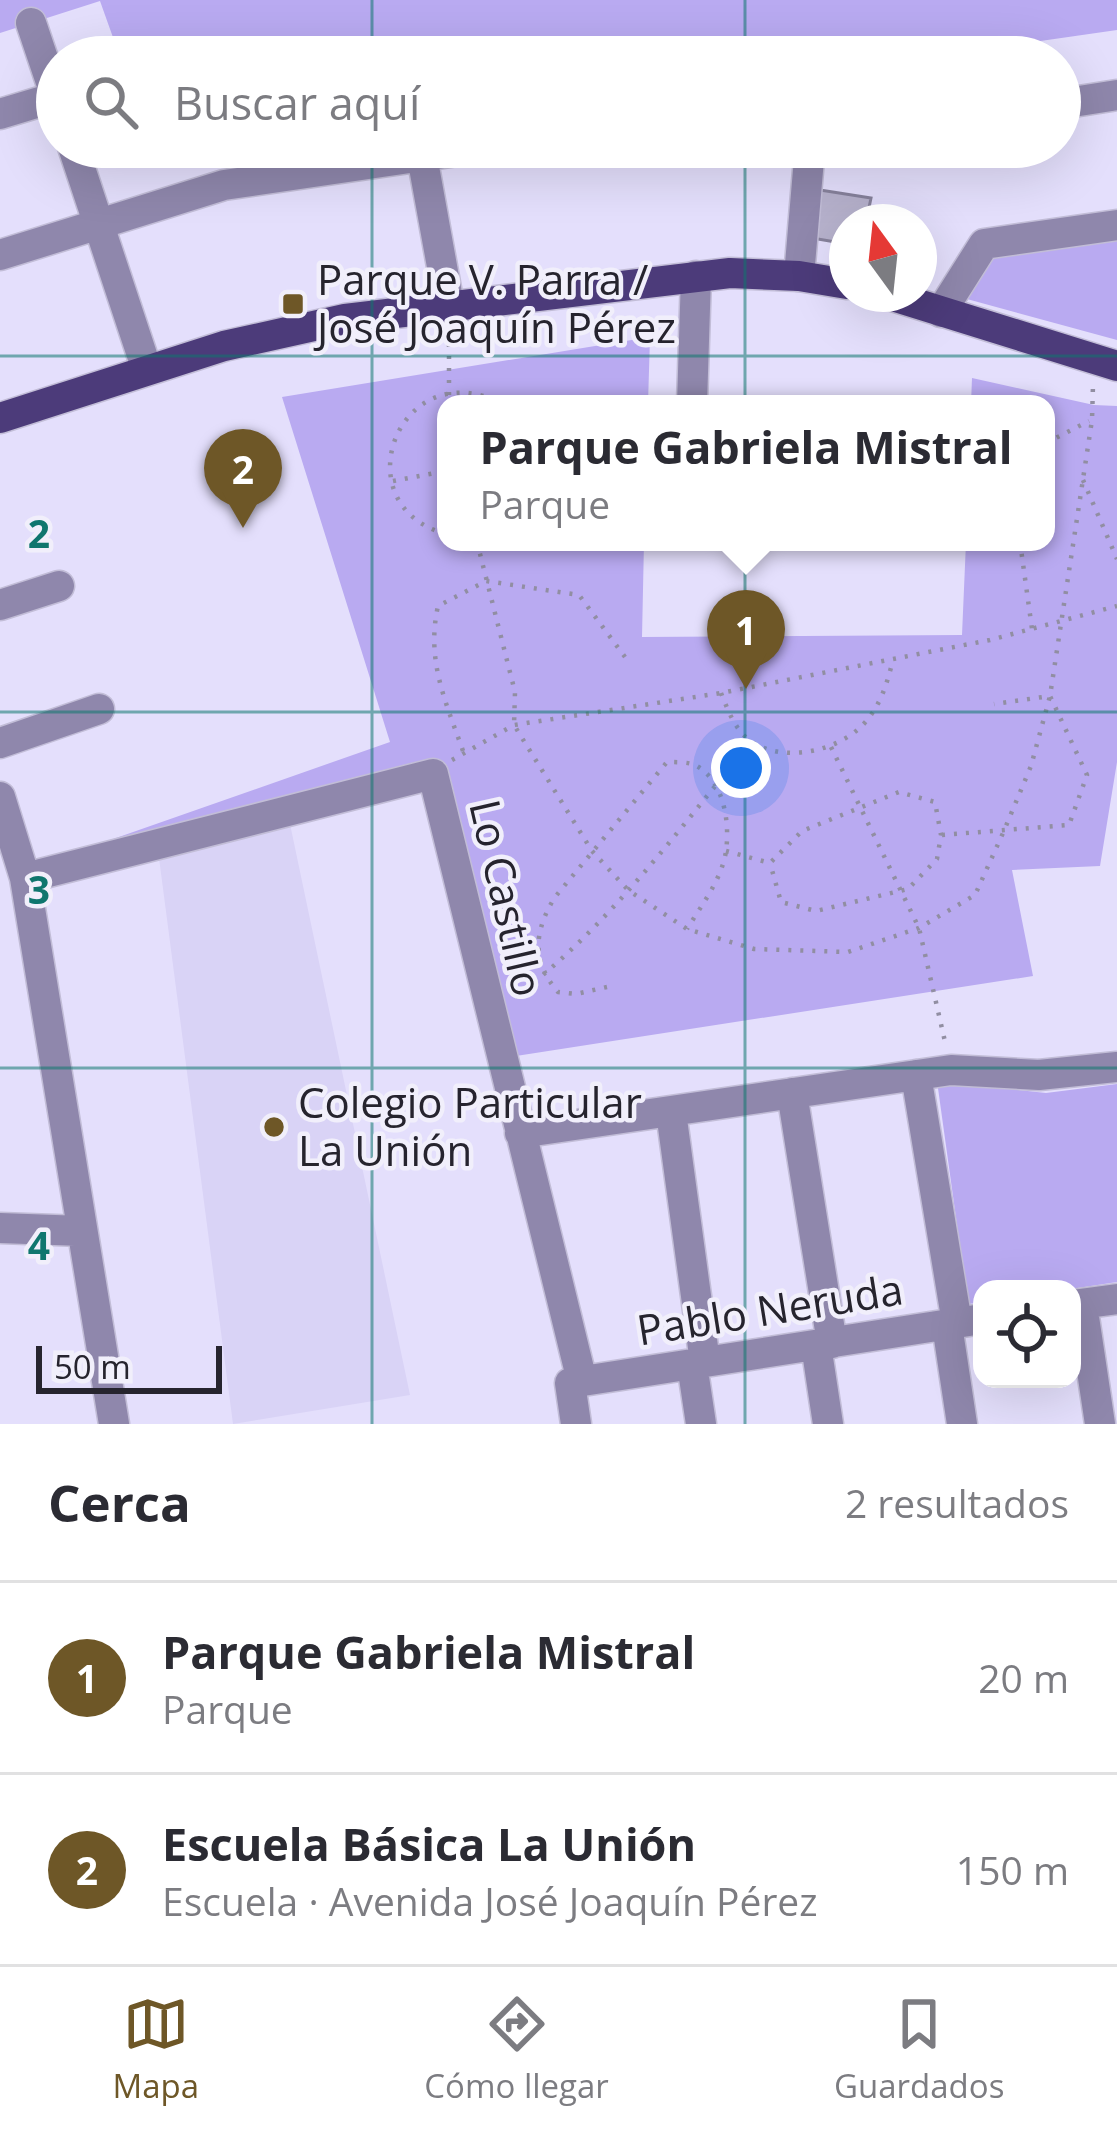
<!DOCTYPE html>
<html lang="es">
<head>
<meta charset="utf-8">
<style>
	body { margin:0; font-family:"Open Sans",sans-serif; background:#f2f2f3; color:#2b2b33 }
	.controls { position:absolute; right:36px; bottom:36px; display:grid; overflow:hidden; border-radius:24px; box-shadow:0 12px 48px #0002 }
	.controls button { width:108px; height:108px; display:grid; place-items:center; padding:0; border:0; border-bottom:3px solid #e1e1e2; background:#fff; color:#2b2b33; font:60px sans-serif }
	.compass { position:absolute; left:829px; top:204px; width:108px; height:108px; border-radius:50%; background:#fff; box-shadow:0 12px 48px #0002; rotate:345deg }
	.scale { position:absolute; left:36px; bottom:30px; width:186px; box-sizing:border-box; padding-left:12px; border:6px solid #26242e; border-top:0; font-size:33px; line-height:42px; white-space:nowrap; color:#26242e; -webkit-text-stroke:9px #f1effb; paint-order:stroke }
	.you { position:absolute; left:741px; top:768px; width:42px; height:42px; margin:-30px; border:9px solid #fff; border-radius:50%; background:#1a73e8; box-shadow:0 0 0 18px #1a73e833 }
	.badge { display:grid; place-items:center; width:78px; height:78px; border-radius:50%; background:#6e5727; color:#fff; font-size:39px; font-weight:700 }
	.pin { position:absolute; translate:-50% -99px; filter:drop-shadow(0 3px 6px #0008) }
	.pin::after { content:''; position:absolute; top:63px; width:42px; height:36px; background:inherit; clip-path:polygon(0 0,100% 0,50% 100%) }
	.popup { position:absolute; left:437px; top:395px; width:618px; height:156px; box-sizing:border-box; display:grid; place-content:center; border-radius:24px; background:#fff; filter:drop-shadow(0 3px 9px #0005); font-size:39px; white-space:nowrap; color:#7c7c81 }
	.popup b { font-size:45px; color:#2b2b33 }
	.popup::after { content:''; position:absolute; left:50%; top:100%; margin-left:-24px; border:24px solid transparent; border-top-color:#fff }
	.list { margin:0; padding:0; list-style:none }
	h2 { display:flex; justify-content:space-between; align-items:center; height:156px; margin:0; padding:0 48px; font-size:51px }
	h2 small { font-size:39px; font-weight:400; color:#7c7c81 }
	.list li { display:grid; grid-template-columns:78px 1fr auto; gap:36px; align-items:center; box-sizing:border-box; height:192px; padding:0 48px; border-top:3px solid #e1e1e2 }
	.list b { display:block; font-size:45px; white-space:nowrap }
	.list p { margin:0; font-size:39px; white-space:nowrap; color:#7c7c81 }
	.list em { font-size:39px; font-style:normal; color:#7c7c81 }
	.icon { flex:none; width:66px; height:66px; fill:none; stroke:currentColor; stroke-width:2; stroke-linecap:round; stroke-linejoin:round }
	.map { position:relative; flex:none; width:1117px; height:1424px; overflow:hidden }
	.search { position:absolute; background:#fff; box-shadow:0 12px 48px #0002; left:36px; right:36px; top:36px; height:132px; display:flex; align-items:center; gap:30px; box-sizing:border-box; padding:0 42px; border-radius:66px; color:#7c7c81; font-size:45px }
	.sheet { height:540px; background:#fff }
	nav { display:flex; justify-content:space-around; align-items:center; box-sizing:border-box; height:168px; border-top:3px solid #e1e1e2; background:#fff; font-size:33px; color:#7c7c81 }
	nav a { display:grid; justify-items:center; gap:6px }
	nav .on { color:#6e5727 }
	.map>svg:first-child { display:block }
</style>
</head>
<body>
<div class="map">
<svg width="1117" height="1424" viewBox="0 0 1117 1424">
	<rect width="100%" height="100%" fill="#e4dffc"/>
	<!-- built -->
	<path fill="#d9d3f6" d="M290 824 410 1395 233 1424 159 858Z"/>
	<!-- green -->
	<path fill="#b9aaf1" d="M0 0H1117V30L930 57H120L100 1 0 33Z
		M1117 229V340L956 296 989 246Z
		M650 337 648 404H446V542H644L642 637 962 635 966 542H1046V404H971L972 378 1094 405 1117 406V762L1100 866 1012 870 1033 976 516 1056 441 761 98 849 96 845 390 742 282 397Z
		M937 1081 1046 1093 1117 1084V1282L1071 1289H982V1302L968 1304Z"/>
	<!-- building -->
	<path fill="#b7b2cd" stroke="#87829c" stroke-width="3" d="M820 190 871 198 866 222H847V244L812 238Z"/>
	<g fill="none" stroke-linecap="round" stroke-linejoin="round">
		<defs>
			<path id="minor" d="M31 23 57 100
				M1060 104 1117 95
				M0 114 56 97
				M73 147 147 370
				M422 156 449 305
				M0 255 224 185 485 147
				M799 276 810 147
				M941 312 984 244 1117 225
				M692 404 696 276
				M0 605 59 586
				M0 743 99 709
				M0 797 25 878 114 1424
				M25 878 433 774 582 1381
				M916 1075 957 1323
				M792 1093 832 1343
				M671 1112 705 1362
				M520 1133 951 1070 1039 1075 1117 1067
				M0 1228 82 1231
				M1082 1304 1100 1424
				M1072 1305 1117 1299
				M947 1325 962 1424
				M816 1345 828 1424
				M692 1364 701 1424
				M576 1424 570 1383 982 1319"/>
			<path id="major" d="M886 294 1117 366
				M0 418 224 346 345 319 730 273 799 276 847 284"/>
		</defs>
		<!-- minor casing -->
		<use href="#minor" stroke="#c2bdd7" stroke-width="33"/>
		<!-- major casing -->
		<use href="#major" stroke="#c2bdd7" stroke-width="33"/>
		<!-- path -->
		<path stroke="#918ea2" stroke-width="4.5" stroke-dasharray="3 9" stroke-linecap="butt" d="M449 332V404
			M1046 443 1089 421
			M1083 480 1117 559
			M393 481 446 471
			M446 534C340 505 399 350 503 404
			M477 542 515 692 514 725 592 851 628 890 687 929 754 949 848 952 919 928 975 895 1003 833 1031 766 1050 696 1092 420 1093 385
			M1020 542 1032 629
			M721 693C728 710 734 728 749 740 783 765 843 751 868 719 882 701 887 683 893 660
			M831 747 919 928 946 1046
			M463 751C445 700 426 660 438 606L486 581 579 595 625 657
			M452 760 514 725 721 693 893 659 990 640 1117 606
			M942 835 1069 825 1087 775 1050 696 994 704
			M726 851 770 863 802 831 899 792 935 802 941 835 937 859 908 889 816 911 781 902 770 863
			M607 987 576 994 558 992C531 961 534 931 555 897L667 762C676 762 688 762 695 765 724 780 730 822 726 851 722 879 701 906 687 929
			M515 997C608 928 678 830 751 742"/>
		<!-- minor -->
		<use href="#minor" stroke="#8f87ac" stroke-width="30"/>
		<!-- major -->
		<use href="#major" stroke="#4c3b7a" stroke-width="30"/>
	</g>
	<!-- grid -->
	<path fill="none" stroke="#0f766e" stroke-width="3" stroke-opacity="0.55" d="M372 0V57M745 0V57M372 147V1424M745 147V1424M0 356H1117M0 712H1117M0 1068H1117"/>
	<!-- markers -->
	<g fill="#6e5727" stroke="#f1effb" stroke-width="4.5">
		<rect x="281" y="292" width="24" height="24" rx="6"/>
		<circle cx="274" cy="1127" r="12"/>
	</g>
	<g text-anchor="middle" stroke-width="9" stroke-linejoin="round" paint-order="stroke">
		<!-- poi labels -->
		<g font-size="42" fill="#26242e" stroke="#f1effb" text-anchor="start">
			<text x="317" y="295">Parque V. Parra /<tspan x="317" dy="48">José Joaquín Pérez</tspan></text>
			<text x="298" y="1118">Colegio Particular<tspan x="298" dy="48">La Unión</tspan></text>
		</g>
		<!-- street labels -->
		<g font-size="42" fill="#26242e" stroke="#f1effb">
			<text transform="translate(506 898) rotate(77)" y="15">Lo Castillo</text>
			<text transform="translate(770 1310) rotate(-9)" y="15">Pablo Neruda</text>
		</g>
	</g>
	<g font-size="39" text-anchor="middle" font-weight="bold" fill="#0f766e" stroke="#f1effb" stroke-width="9" stroke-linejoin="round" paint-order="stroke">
		<text x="39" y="548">2</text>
		<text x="39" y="904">3</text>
		<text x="39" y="1260">4</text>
	</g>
</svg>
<div class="controls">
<button><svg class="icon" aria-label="locate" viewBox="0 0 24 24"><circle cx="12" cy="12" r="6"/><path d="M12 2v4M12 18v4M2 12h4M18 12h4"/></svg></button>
</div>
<svg class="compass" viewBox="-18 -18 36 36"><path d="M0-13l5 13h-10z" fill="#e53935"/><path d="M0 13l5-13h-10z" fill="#7c7c81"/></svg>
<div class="scale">50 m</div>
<div class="you"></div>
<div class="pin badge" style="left:746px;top:689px">1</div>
<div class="popup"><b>Parque Gabriela Mistral</b>Parque</div>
<div class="pin badge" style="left:243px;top:528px">2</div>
<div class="search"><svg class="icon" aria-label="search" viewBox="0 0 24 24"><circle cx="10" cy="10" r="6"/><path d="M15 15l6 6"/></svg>Buscar aquí</div>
</div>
<section class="sheet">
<h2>Cerca<small>2 resultados</small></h2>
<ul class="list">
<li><span class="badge">1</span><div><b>Parque Gabriela Mistral</b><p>Parque</p></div><em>20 m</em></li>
<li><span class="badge">2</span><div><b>Escuela Básica La Unión</b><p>Escuela · Avenida José Joaquín Pérez</p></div><em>150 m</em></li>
</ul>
</section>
<nav>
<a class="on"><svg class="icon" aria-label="map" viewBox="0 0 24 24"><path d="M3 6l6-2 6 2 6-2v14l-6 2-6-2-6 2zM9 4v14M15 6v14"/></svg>Mapa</a>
<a><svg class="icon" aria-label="directions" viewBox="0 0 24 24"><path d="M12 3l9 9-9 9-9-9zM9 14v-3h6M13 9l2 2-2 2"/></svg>Cómo llegar</a>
<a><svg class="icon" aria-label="saved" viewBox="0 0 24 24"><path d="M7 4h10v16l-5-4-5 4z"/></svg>Guardados</a>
</nav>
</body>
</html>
